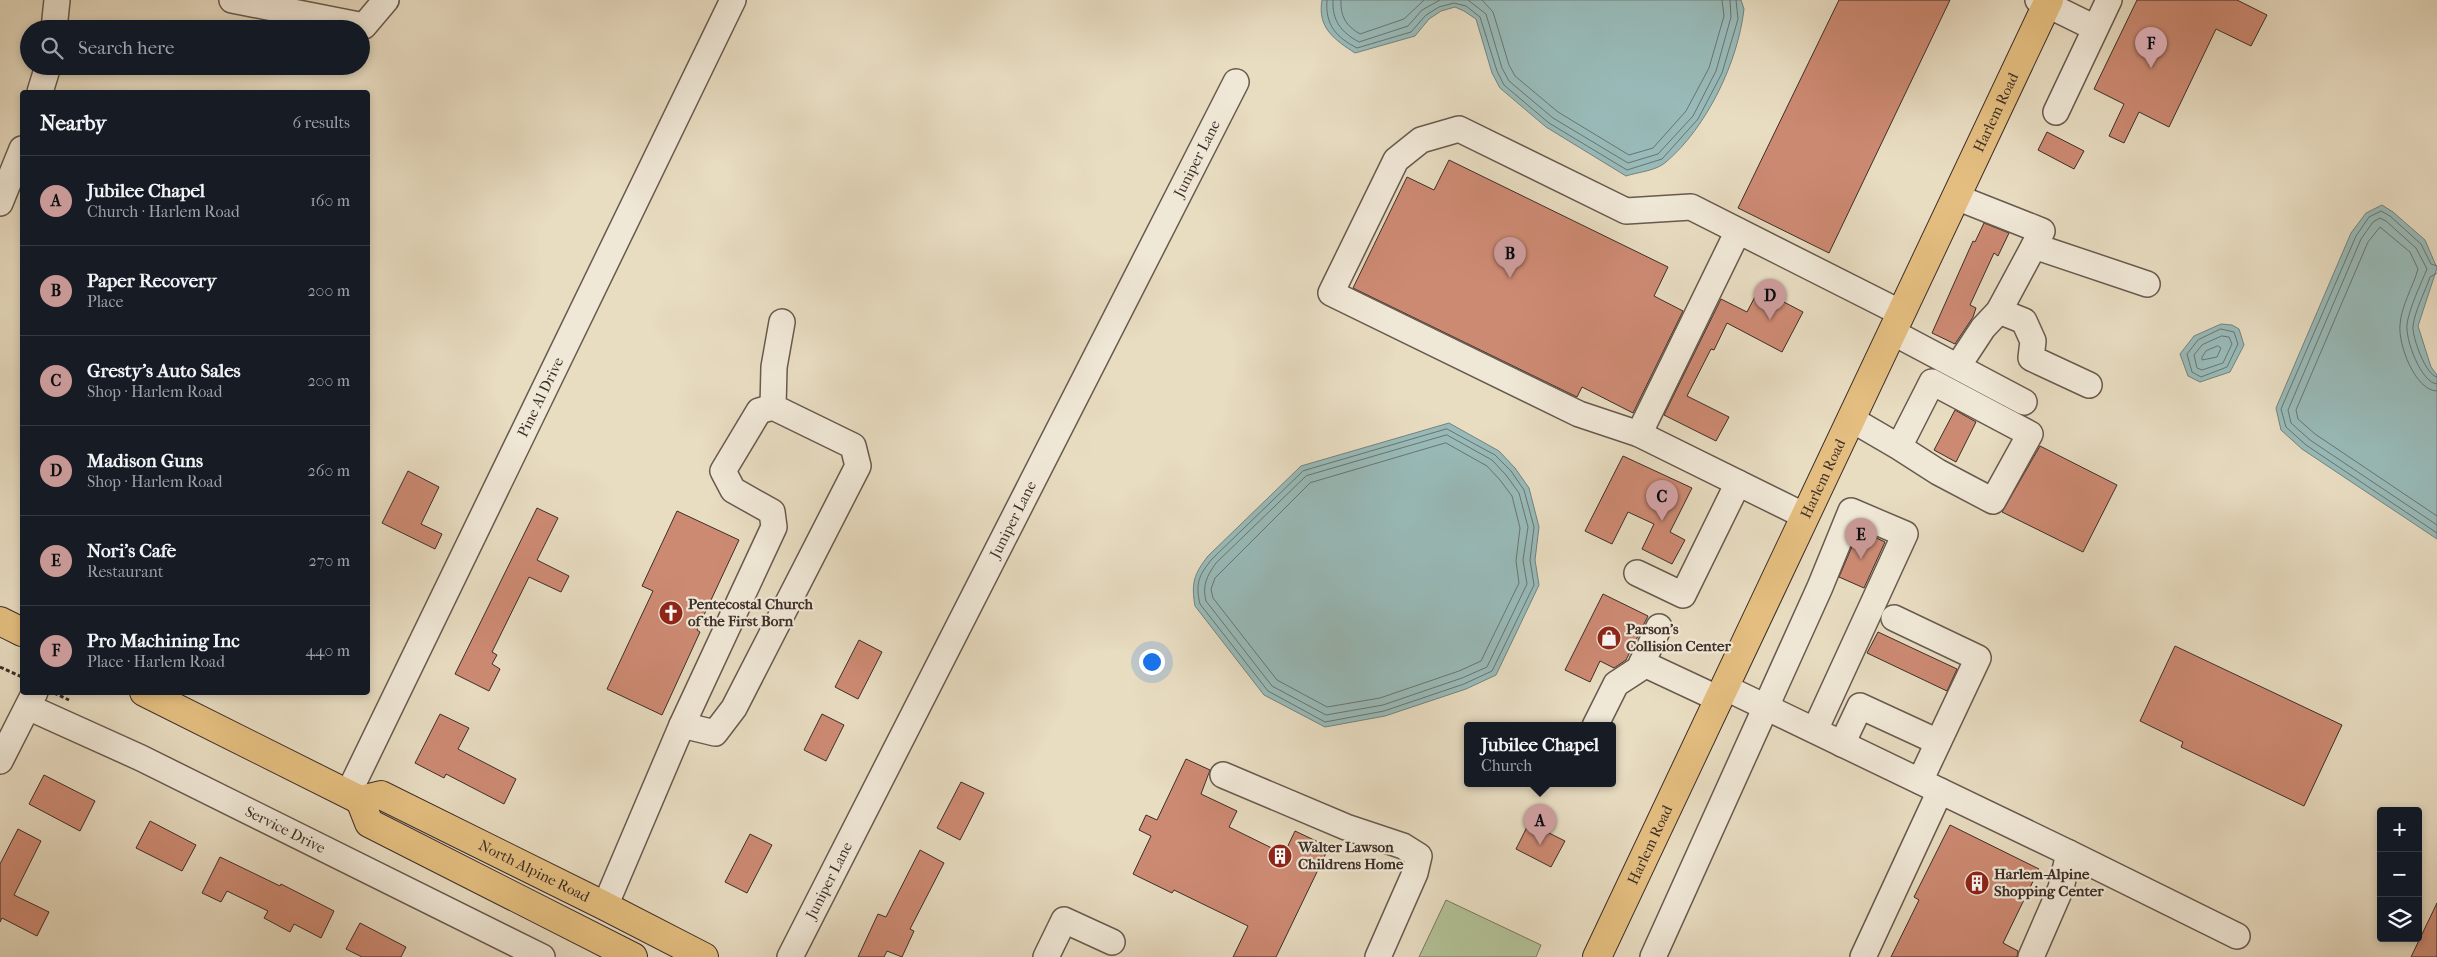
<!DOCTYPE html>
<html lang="en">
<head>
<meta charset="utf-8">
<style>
	body { margin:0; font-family:"IM FELL French Canon",serif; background:#242831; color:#f1f3f6 }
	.controls { position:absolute; right:15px; bottom:15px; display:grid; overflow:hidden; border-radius:5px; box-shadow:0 2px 8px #0003 }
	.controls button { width:45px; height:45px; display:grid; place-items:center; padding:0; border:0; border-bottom:1px solid #363941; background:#171b24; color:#f1f3f6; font:25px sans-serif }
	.you { position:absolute; left:1151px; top:661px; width:18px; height:18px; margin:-12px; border:4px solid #fff; border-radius:50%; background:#1a73e8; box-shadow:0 0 0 8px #1a73e833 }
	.badge { display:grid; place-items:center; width:32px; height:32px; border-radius:50%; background:#c59692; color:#111; font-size:16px; font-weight:700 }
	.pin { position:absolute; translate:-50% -41px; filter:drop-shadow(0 1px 2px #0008) }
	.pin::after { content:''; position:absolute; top:26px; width:18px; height:15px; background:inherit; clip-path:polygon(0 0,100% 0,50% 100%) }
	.popup { position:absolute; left:1464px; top:722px; width:152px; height:65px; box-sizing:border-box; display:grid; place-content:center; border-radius:5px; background:#171b24; filter:drop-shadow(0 1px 4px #0005); font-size:16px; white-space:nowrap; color:#9ea1a6 }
	.popup b { font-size:19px; color:#f1f3f6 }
	.popup::after { content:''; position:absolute; left:50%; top:100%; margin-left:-10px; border:10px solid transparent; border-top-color:#171b24 }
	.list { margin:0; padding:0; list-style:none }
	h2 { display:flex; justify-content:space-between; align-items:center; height:65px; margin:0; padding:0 20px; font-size:21px }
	h2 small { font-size:16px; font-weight:400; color:#9ea1a6 }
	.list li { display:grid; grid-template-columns:32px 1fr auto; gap:15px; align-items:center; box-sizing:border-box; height:90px; padding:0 20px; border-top:1px solid #363941 }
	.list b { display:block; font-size:19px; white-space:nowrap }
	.list p { margin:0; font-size:16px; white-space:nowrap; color:#9ea1a6 }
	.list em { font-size:16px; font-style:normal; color:#9ea1a6 }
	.icon { flex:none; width:28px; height:28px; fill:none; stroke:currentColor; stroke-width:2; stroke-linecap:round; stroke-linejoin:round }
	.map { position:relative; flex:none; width:2437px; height:957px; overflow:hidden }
	.search { position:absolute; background:#171b24; box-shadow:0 2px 8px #0003; left:20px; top:20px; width:350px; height:55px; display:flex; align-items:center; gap:12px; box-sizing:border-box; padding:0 18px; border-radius:28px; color:#9ea1a6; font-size:19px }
	.panel { position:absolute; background:#171b24; box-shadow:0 2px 8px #0003; left:20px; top:90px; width:350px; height:605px; border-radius:5px }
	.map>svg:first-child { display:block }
</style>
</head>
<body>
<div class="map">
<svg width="2437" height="957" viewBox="0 0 2437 957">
	<rect width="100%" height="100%" fill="#e8dcc1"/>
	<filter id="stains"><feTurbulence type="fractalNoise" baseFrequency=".004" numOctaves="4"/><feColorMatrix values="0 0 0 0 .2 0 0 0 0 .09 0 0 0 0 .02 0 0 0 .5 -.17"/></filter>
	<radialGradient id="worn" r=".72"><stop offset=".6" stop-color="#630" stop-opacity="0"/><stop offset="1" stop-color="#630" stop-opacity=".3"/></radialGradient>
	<!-- green -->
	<path fill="#b2c196" stroke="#78785f" d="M1446 900 1541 945 1536 957H1419Z"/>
	<!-- water -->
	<path fill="#98bab8" stroke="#74827e" d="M1322 0H1741L1744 9C1738 62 1707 127 1666 162 1656 171 1638 172 1626 176L1546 127 1500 88 1492 73 1476 19 1464 11 1455 7 1441 11 1429 19 1415 36 1355 53C1335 40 1317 28 1322 0Z
		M2382 205 2393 212 2425 240 2437 268 2418 326 2431 367 2437 375V539L2302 449 2281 430 2276 408 2351 233 2366 213Z
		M2221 324 2232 325 2239 329 2244 345 2230 372 2200 382 2188 376 2180 354 2194 336Z
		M1449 423 1499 451 1515 468 1529 488 1539 527 1535 560 1539 585 1496 675 1466 689 1385 716 1325 727 1264 695 1195 606C1191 583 1194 574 1208 556L1301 466Z"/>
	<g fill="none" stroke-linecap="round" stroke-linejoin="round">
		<!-- shore -->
		<path stroke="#6a7470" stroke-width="1" d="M1327 0C1325 25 1336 37 1357 48L1411 32 1426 15 1439 7 1454 3 1466 6 1480 17 1497 71 1504 85 1549 123 1627 170 1662 159 1698 119 1722 73 1738 19 1736 0
			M1333 0C1332 21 1341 32 1359 42L1408 26 1422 10 1440 0
			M1341 0C1340 16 1346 26 1360 34L1404 19 1424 0
			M1468 0 1486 14 1502 68 1509 81 1553 118 1628 163 1658 154 1693 116 1716 71 1731 17 1730 0
			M1482 0 1493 12 1509 65 1515 76 1558 112 1629 155 1653 148 1686 111 1709 68 1724 16 1722 0
			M2437 266 2431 264 2421 244 2390 216 2381 211 2369 217 2356 236 2281 409 2286 427 2306 445 2437 533
			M2437 273 2430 277C2425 292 2415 310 2413 326 2412 337 2426 376 2437 377
			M2221 329 2234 332 2238 344 2227 367 2201 377 2192 372 2187 354 2198 340Z
			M2222 336 2229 337 2232 344 2223 363 2202 370 2197 368 2194 355 2202 345Z
			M2218 346 2221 348 2217 357 2202 360V357L2206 351Z
			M2437 384C2421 383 2405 339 2407 324 2410 306 2420 286 2427 269L2416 248 2386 221 2380 218 2373 222 2361 239 2288 410 2291 423 2310 440 2437 525
			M2437 391C2415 391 2398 344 2400 325 2401 306 2413 287 2418 269L2410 252 2380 227 2368 242 2296 410 2298 419 2315 434 2437 516
			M1447 429 1495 455 1511 471 1524 490 1534 527 1530 560 1534 585 1492 671 1464 684 1384 711 1325 722 1268 691 1200 604C1195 583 1199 575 1212 559L1303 471Z
			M1447 435 1492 460 1506 475 1519 493 1528 527 1523 560 1527 584 1487 667 1462 678 1383 705 1326 715 1272 686 1206 601C1202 585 1207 576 1216 563L1306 476Z
			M1446 443 1487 466 1500 480 1512 496 1520 528 1516 561 1519 583 1481 661 1459 671 1380 698 1327 707 1277 680 1213 598 1211 589 1215 578 1310 483Z"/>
	</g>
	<!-- building -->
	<path fill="#cd8a73" stroke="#3d2e28" d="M1839 0H1950L1829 253 1738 208Z
		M2137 0H2237L2267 15 2251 46 2216 29 2169 127 2139 112 2124 143 2109 136 2124 104 2094 89Z
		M2047 132 2084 151 2074 169 2038 150Z
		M1449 160 1668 267 1654 296 1683 311 1633 413 1582 387 1577 397 1353 288 1407 177 1434 190Z
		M1984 223 2009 233 1998 256 1994 253 1970 305 1976 308 1973 317 1955 344 1932 333 1973 241 1975 242Z
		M1759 289 1803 312 1782 352 1727 323 1714 350 1711 349 1687 396 1729 417 1716 441 1664 415 1721 299 1747 312Z
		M1955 410 1976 422 1956 462 1934 450Z
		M2040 446 2117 485 2083 552 2002 512Z
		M1623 456 1692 488 1670 532 1685 540 1672 564 1642 549 1654 524 1628 512 1612 544 1585 531Z
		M408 471 439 487 421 524 442 534 435 549 382 523Z
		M537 508 558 518 537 560 569 576 561 592 529 577 492 652 497 655 492 664 500 669 489 691 455 674Z
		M677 511 739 540 697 630 700 632 662 715 607 689 653 591 642 586Z
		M1859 530 1885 542 1864 588 1839 577Z
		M1603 594 1648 616 1626 660 1614 668 1600 661 1590 682 1565 670Z
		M1878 632 1957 669 1947 691 1867 653Z
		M859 640 882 652 858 699 835 687Z
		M2175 646 2342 725 2304 806 2181 747 2183 742 2140 721Z
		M440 714 469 728 458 749 516 779 504 804 446 774 444 778 415 763Z
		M822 714 844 725 826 761 804 750Z
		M1186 759 1210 770 1201 794 1237 811 1229 827 1284 854 1295 831 1329 847 1276 957H1233L1248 926 1174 890 1172 893 1133 874 1151 836 1139 830 1146 815 1157 820Z
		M44 775 95 801 80 831 29 804Z
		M961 782 984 793 960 840 937 828Z
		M150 821 196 845 182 871 136 848Z
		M1529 823 1565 841 1551 867 1516 849Z
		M1950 825 2039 869 2003 943 2018 951 2017 957H1891L1919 900 1914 897Z
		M18 829 41 841 14 895 49 912 37 936 2 918 0 922V864Z
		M750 834 772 845 747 893 725 882Z
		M920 850 944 863 910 929 914 931 902 957 887 951 884 957H858L878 914 886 917Z
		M220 857 280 886 281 884 334 911 321 938 294 924 290 932 264 918 268 911 227 891 221 902 202 893Z
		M2437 903V957H2411Z
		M360 923 406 947 401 957H362L346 949Z"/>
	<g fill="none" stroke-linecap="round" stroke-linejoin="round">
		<defs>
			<g id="minor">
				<path d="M232 0 364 26 386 0"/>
				<path d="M2038 0 2095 28"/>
				<path d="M54 29 57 0"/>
				<path d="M40 92 48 66"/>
				<path d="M2056 112 2109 0"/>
				<path d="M1956 197 2042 231 1999 311 1983 328 1958 366"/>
				<path d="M0 203 22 149"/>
				<path d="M2034 246 2147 284"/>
				<path d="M1999 311 2024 321 2033 341 2031 358 2089 385"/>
				<path d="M1892 332 2024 402"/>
				<path d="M1851 419 1899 447 1932 382 2030 434 1993 501 1938 472 1899 447"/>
				<path d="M1639 434 1738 231"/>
				<path d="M1805 516 1639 434 1579 414 1331 293 1396 160 1421 140 1459 129 1626 211 1691 207 1901 313"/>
				<path d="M1637 573 1683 595 1738 483"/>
				<path d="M1894 618 1978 658 1920 781"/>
				<path d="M1642 663 1719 699"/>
				<path d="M1724 687 2069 853 2061 888 2031 957"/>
				<path id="s1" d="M28 707 141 758 542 957"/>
				<path d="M682 725 774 527 772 512 733 490 723 471 759 411 773 407"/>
				<path d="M1595 726 1616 684 1639 669 1659 627"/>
				<path d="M1842 744 1860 706 1938 742"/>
				<path d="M0 761 35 692"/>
				<path d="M1223 775 1346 827 1403 846 1419 856 1415 873 1378 957"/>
				<path id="s2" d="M348 794 733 0"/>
				<path d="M2069 853 2237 936"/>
				<path d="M605 906 682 725 715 733 734 708 858 466 853 446 773 407 774 367 782 322"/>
				<path id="s3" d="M790 957 1236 82"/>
				<path d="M1046 957 1064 920 1112 942"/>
				<path d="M1653 957 1820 587 1851 511 1905 534 1815 730"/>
				<path d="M1863 957 1940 791"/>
			</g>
			<g id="major">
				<path d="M0 621 22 632"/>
				<path id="s4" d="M144 692 360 800 381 795 605 906 704 957"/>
				<path d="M360 800 369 823 633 957"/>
				<path id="s5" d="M1597 957 2049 0"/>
			</g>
		</defs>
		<!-- minor casing -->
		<use href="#minor" stroke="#685a4e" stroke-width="28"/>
		<!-- major casing -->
		<use href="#major" stroke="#3d2e28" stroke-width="30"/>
		<!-- path -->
		<path stroke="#3d2e28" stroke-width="3" stroke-dasharray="4 2.5" stroke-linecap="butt" d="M0 667 22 677
			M54 693 69 700"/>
		<!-- minor -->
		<use href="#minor" stroke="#f0e8d7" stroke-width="25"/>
		<!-- major -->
		<use href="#major" stroke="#e4be80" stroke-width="28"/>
	</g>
	<!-- icons -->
	<defs>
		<symbol id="church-disc" viewBox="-11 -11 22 22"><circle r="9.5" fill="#8f2418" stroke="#f0e8d7"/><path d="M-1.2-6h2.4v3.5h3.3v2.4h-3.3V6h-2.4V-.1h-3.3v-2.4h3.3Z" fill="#fff"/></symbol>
		<symbol id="shop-disc" viewBox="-11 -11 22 22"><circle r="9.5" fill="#8f2418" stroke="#f0e8d7"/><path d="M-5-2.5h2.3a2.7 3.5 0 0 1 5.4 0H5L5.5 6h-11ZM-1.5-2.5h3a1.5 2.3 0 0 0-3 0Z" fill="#fff"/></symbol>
		<symbol id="building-disc" viewBox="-11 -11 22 22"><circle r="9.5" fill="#8f2418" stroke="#f0e8d7"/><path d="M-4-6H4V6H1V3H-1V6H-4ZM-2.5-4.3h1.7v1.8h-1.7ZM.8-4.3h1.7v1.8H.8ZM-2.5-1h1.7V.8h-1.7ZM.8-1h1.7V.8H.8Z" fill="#fff"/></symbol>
	</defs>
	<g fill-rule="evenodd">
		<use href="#church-disc" x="657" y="599" width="28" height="28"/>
		<use href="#shop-disc" x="1595" y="624" width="28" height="28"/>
		<use href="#building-disc" x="1266" y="842" width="28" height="28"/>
		<use href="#building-disc" x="1963" y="869" width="28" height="28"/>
	</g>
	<g text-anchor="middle" stroke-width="4.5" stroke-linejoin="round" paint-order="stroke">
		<!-- street labels -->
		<g font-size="15" fill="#3d2e28" stroke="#f0e8d7">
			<text dy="5" stroke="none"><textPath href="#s5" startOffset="934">Harlem Road</textPath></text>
			<text dy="5" stroke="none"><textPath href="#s3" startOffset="896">Juniper Lane</textPath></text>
			<text dy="5" stroke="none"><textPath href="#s2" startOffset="441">Pine Al Drive</textPath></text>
			<text dy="5" stroke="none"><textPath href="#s5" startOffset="529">Harlem Road</textPath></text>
			<text dy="5" stroke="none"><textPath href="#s3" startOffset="491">Juniper Lane</textPath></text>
			<text dy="5" stroke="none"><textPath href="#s1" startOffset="285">Service Drive</textPath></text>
			<text dy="5" stroke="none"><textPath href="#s5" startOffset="124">Harlem Road</textPath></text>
			<text dy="5" stroke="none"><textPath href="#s4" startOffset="434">North Alpine Road</textPath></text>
			<text dy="5" stroke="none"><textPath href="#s3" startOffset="86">Juniper Lane</textPath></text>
		</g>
		<!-- poi labels -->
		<g font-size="15" font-weight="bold" fill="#3d2e28" stroke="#f0e8d7" text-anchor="start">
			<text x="688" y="609">Pentecostal Church<tspan x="688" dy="17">of the First Born</tspan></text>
			<text x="1626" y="634">Parson's<tspan x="1626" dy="17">Collision Center</tspan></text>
			<text x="1298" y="852">Walter Lawson<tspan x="1298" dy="17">Childrens Home</tspan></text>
			<text x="1994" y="879">Harlem-Alpine<tspan x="1994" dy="17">Shopping Center</tspan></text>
		</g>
	</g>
	<rect width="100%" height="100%" filter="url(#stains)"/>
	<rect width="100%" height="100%" fill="url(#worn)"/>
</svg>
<div class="controls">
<button>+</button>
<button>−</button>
<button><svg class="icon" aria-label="layers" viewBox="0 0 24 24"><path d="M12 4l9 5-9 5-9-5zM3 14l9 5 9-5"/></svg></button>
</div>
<div class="you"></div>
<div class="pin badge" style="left:1540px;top:845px">A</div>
<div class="popup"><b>Jubilee Chapel</b>Church</div>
<div class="pin badge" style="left:1510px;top:278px">B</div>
<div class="pin badge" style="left:1662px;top:521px">C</div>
<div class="pin badge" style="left:1770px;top:320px">D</div>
<div class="pin badge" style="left:1861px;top:559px">E</div>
<div class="pin badge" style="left:2151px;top:68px">F</div>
<div class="search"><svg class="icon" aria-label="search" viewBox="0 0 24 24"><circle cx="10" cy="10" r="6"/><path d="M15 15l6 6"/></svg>Search here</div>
<section class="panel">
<h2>Nearby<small>6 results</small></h2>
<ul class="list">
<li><span class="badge">A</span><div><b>Jubilee Chapel</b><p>Church · Harlem Road</p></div><em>160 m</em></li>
<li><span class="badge">B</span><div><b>Paper Recovery</b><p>Place</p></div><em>200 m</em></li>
<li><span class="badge">C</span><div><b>Gresty's Auto Sales</b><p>Shop · Harlem Road</p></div><em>200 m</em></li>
<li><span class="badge">D</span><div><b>Madison Guns</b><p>Shop · Harlem Road</p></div><em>260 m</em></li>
<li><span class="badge">E</span><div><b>Nori's Cafe</b><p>Restaurant</p></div><em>270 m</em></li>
<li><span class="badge">F</span><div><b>Pro Machining Inc</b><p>Place · Harlem Road</p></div><em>440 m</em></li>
</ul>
</section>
</div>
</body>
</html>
